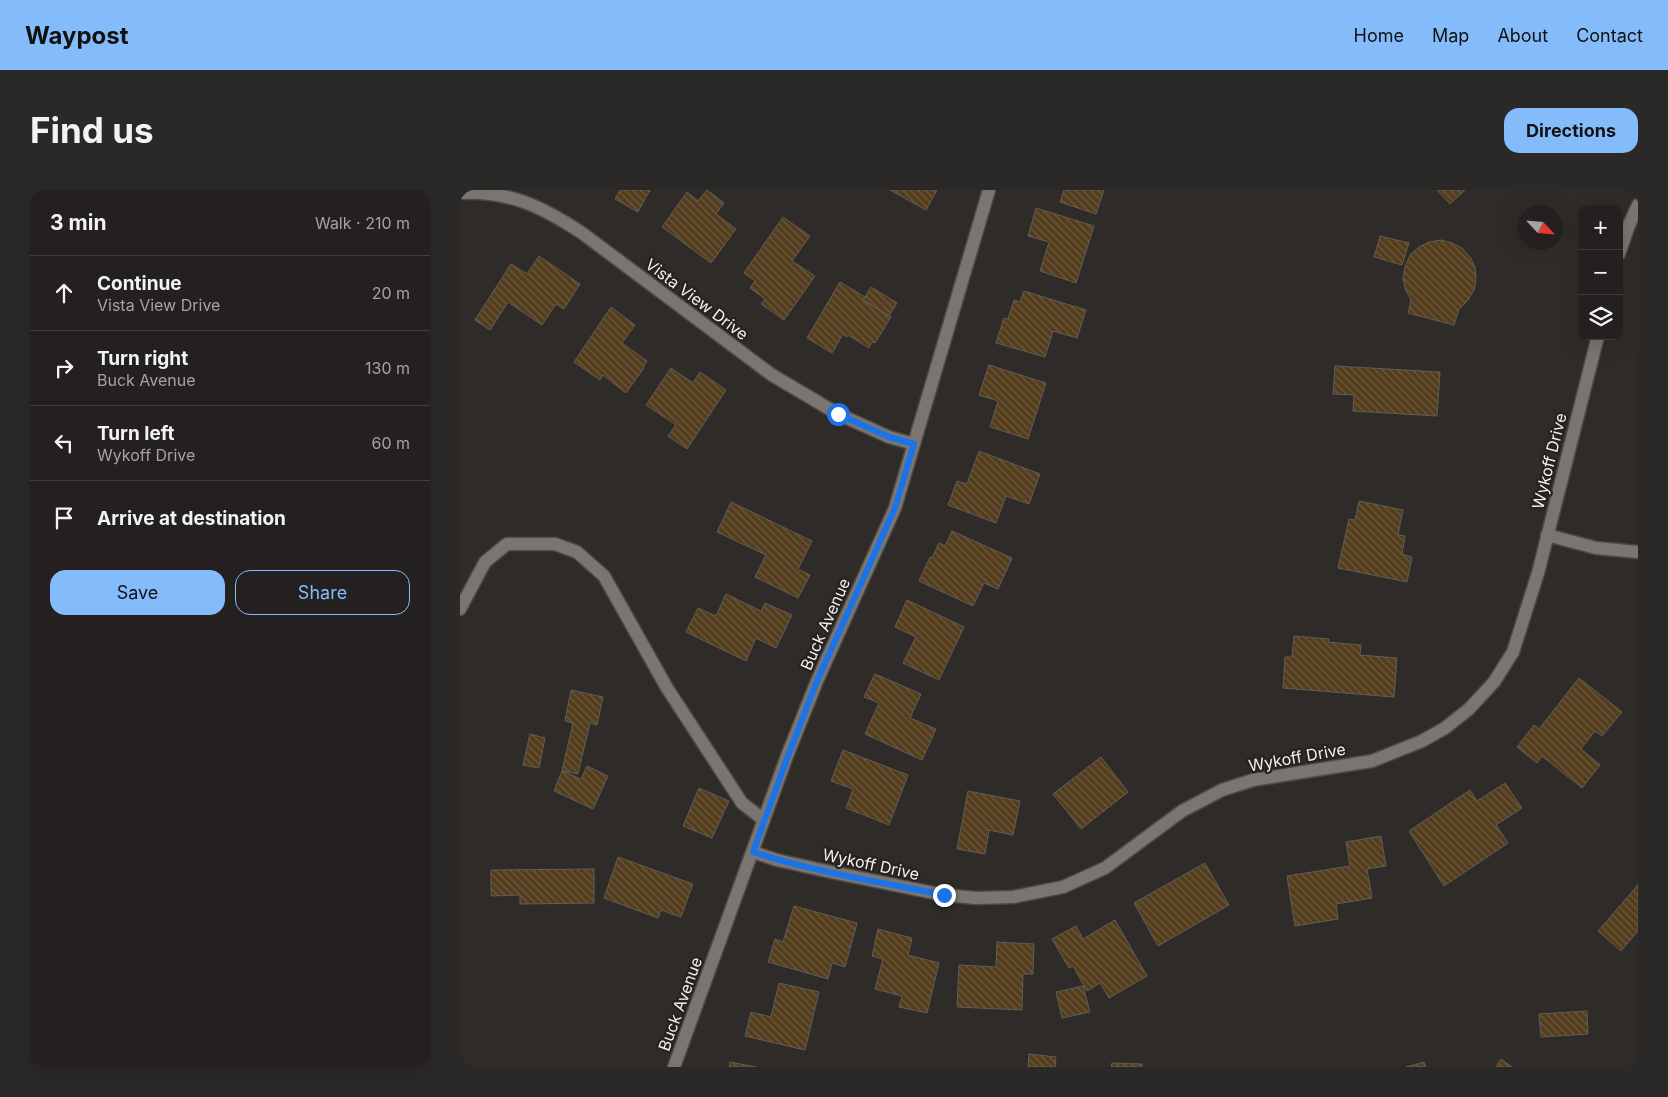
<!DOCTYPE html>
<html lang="en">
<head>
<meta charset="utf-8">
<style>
	body { margin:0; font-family:Inter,sans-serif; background:#2b2828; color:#f1f3f6 }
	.controls { position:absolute; right:15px; top:15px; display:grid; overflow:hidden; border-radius:10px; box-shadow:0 5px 20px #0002 }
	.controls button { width:45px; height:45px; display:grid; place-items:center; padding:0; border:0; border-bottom:1px solid #403e3d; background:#23201f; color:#f1f3f6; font:25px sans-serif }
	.compass { position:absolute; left:1058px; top:15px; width:45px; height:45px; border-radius:50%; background:#23201f; box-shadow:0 5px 20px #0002; rotate:116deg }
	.stop { position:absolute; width:15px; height:15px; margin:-11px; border:4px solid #1a73e8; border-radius:50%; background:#fff }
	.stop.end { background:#1a73e8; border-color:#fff; box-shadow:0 1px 5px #0008 }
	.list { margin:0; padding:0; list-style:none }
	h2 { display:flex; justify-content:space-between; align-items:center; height:65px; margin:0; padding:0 20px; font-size:21px }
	h2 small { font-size:16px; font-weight:400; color:#a3a3a4 }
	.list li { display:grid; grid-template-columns:32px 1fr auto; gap:15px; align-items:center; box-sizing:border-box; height:75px; padding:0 20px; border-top:1px solid #403e3d }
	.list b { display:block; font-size:19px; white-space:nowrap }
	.list p { margin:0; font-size:16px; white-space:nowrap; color:#a3a3a4 }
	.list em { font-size:16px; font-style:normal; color:#a3a3a4 }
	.actions { display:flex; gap:10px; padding:15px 20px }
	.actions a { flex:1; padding:11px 0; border:1px solid #84bcfb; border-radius:15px; text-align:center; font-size:18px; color:#84bcfb }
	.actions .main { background:#84bcfb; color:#111 }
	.icon { flex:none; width:28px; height:28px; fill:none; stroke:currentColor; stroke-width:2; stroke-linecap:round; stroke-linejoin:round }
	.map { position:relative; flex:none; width:1178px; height:877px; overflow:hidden; border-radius:15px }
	header { display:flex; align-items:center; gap:30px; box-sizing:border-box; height:70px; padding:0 25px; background:#84bcfb; color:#111 }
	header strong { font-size:24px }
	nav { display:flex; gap:28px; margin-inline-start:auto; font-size:18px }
	.intro { display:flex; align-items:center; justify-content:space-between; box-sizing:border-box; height:120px; padding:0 30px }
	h1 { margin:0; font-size:35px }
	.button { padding:12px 22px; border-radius:15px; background:#84bcfb; color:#111; font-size:18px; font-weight:700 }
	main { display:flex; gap:30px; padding:0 30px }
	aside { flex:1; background:#23201f; border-radius:15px; box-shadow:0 5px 20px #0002 }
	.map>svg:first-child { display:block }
</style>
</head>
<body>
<header>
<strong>Waypost</strong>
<nav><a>Home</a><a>Map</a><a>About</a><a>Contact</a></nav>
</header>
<div class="intro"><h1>Find us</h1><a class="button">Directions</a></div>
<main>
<aside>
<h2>3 min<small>Walk · 210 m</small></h2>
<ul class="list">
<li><svg class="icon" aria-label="ahead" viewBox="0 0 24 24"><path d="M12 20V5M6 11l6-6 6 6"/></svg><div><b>Continue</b><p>Vista View Drive</p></div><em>20 m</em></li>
<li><svg class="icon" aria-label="right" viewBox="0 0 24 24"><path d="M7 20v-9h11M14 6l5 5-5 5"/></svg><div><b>Turn right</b><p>Buck Avenue</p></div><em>130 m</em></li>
<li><svg class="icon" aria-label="left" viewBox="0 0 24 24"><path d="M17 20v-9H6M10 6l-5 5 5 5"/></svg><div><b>Turn left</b><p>Wykoff Drive</p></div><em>60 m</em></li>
<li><svg class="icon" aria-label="arrive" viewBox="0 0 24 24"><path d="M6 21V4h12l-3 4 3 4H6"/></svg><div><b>Arrive at destination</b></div></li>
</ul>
<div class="actions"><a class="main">Save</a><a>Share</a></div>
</aside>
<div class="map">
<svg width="1178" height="877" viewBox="0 0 1178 877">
	<defs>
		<pattern id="building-back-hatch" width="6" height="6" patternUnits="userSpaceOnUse" patternTransform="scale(1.25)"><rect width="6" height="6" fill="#533d1d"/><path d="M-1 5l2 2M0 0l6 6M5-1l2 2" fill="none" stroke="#6c593e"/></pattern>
	</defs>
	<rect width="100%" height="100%" fill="#2f2b29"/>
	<!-- building -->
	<path fill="url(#building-back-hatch)" stroke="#605d59" d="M160 0H190L178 22 155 9Z
		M247 0 264 13 256 24 276 39 251 73 202 37 227 2 238 11Z
		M430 0H477L466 20Z
		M604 0H644L636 24 600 12Z
		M977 0H1005L990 14Z
		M576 18 634 36 616 93 580 81 589 52 568 46Z
		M323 27 350 46 332 71 355 86 324 130 301 114 305 109 290 98 295 91 284 83Z
		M920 46 949 53 942 75 914 67Z
		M981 50 992 53 1002 58 1010 67 1015 77 1016 89 1014 100 1008 110 999 119 994 135 948 123 951 110 946 101 943 89 945 77 950 65 959 57 969 52Z
		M79 66 120 94 104 119 96 114 82 135 48 112 30 140 15 130 51 74 67 84Z
		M380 92 405 107 403 110 431 127 415 153 412 152 409 158 388 145 387 147 383 144 372 163 347 148Z
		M411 97 437 113 429 126 403 110Z
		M564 101 626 120 617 148 593 141 585 167 536 153 544 128 548 129 554 110 560 112Z
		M151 117 175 135 162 153 187 171 183 177 184 178 166 203 143 185 140 190 114 172Z
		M529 175 586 193 568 249 530 237 538 211 519 205Z
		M875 176 980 182 977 226 893 221 894 205 873 204Z
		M211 178 233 193 240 182 266 200 227 259 208 246 216 235 186 215Z
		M519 261 580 284 569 314 546 306 536 333 488 315 497 291 507 294Z
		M899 311 943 320 938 345 945 346 942 364 952 367 947 392 878 378 889 329 895 330Z
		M271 312 352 351 338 379 350 385 338 408 295 387 306 365 257 342Z
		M492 341 552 368 538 399 524 393 513 416 459 391 470 367 472 368 479 353 485 356Z
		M266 404 301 421 305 413 332 425 316 458 296 448 286 471 226 442 238 418 256 426Z
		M447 410 504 437 479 490 443 473 456 447 435 437Z
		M834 446 869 449 868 452 901 455 900 465 937 468 934 507 823 498 825 467H832Z
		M415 484 461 504 450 528 476 539 462 570 405 544 419 513 404 507Z
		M1119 488 1162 522 1142 546 1135 541 1121 559 1140 575 1122 598 1082 566 1077 573 1057 557 1074 535 1079 539Z
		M111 500 143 507 137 535 130 533 118 584 102 581 113 533 105 531Z
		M70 544 85 548 79 578 63 575Z
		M383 560 448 585 429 635 386 618 393 599 371 591Z
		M641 567 668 602 621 639 593 604Z
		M127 576 148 586 133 619 94 601 102 581 121 589Z
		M1045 593 1062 618 1036 635 1048 653 984 696 949 641 1010 600 1017 611Z
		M239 598 269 611 252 648 223 636Z
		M508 601 560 611 553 645 529 640 525 664 497 659Z
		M921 646 926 676 907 679 912 708 876 714 878 729 835 736 827 686 890 676 886 652Z
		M158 667 233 694 221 727 201 720 198 728 144 708Z
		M745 673 769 715 698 756 674 713Z
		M134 679V713L60 714V705L31 706V680Z
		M1178 695V741L1161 761 1138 741Z
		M334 716 397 733 385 777 372 773 368 789 308 772 315 749 323 752Z
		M655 730 687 786 649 808 640 793 627 801 613 776 609 778 592 749 616 736 623 749Z
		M418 739 452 748 448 765 479 773 467 823 439 817 442 806 415 799 423 769 412 766Z
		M537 752 574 754 573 784H563L562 820 497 817 499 775 536 777Z
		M319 793 359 802 345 860 285 846 291 822 311 827Z
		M623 796 630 822 602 828 596 802Z
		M1127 821 1128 844 1081 847 1079 824Z
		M569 864 596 867 595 877H568Z
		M1041 869 1052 877H1036Z
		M270 872 296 877H269Z
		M964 872 966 877H946Z
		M652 873 682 874V877H651Z"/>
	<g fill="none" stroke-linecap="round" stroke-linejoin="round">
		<defs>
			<path id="service" d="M0 419 25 372 47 354H95L117 362 144 386 207 498 282 613 304 630"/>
			<path id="minor" d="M0 3C50 1 81 16 122 43L312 185 378 224 429 247 454 254
				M1159 64 1169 35 1178 15
				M1087 345 1136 358 1178 362
				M293 662 317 670 366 681 484 705 516 708 553 707 603 697 645 678 722 621 762 600 793 590 912 571 962 551 985 538 1009 519 1034 492 1053 462 1078 383 1138 146"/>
			<path id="tertiary" d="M214 877 327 566 357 491 435 318 529 0"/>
		</defs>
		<!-- service casing -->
		<use href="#service" stroke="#4c4947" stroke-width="15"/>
		<!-- minor casing -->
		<use href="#minor" stroke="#4c4947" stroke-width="15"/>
		<!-- tertiary casing -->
		<use href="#tertiary" stroke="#4c4947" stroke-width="15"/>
		<!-- service -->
		<use href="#service" stroke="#797571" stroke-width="12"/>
		<!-- minor -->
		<use href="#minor" stroke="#797571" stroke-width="12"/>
		<!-- tertiary -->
		<use href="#tertiary" stroke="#797571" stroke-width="12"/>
	</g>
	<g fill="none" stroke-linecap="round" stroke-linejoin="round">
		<!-- route -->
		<path stroke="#1a73e8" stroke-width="6" d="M378 224 429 247 454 254 435 318 357 491 328 566 293 662C355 682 420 692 484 705"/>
	</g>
	<g text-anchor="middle" stroke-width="4.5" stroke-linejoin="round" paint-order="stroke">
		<!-- street labels -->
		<g font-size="16" fill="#f3f0ef" stroke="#25221f">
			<text transform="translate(237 109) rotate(37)" y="6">Vista View Drive</text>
			<text transform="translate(1089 271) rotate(-76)" y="6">Wykoff Drive</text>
			<text transform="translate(365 434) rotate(-66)" y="6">Buck Avenue</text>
			<text transform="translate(837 567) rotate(-10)" y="6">Wykoff Drive</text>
			<text transform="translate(411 674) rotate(12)" y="6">Wykoff Drive</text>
			<text transform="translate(220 814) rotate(-70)" y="6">Buck Avenue</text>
		</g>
	</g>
</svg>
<div class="controls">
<button>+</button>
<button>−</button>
<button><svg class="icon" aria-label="layers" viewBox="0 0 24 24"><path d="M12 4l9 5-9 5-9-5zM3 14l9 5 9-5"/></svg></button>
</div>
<svg class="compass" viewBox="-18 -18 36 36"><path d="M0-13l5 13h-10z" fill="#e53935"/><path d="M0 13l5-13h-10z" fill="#a3a3a4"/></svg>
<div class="stop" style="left:378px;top:224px"></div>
<div class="stop end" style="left:484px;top:705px"></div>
</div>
</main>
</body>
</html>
